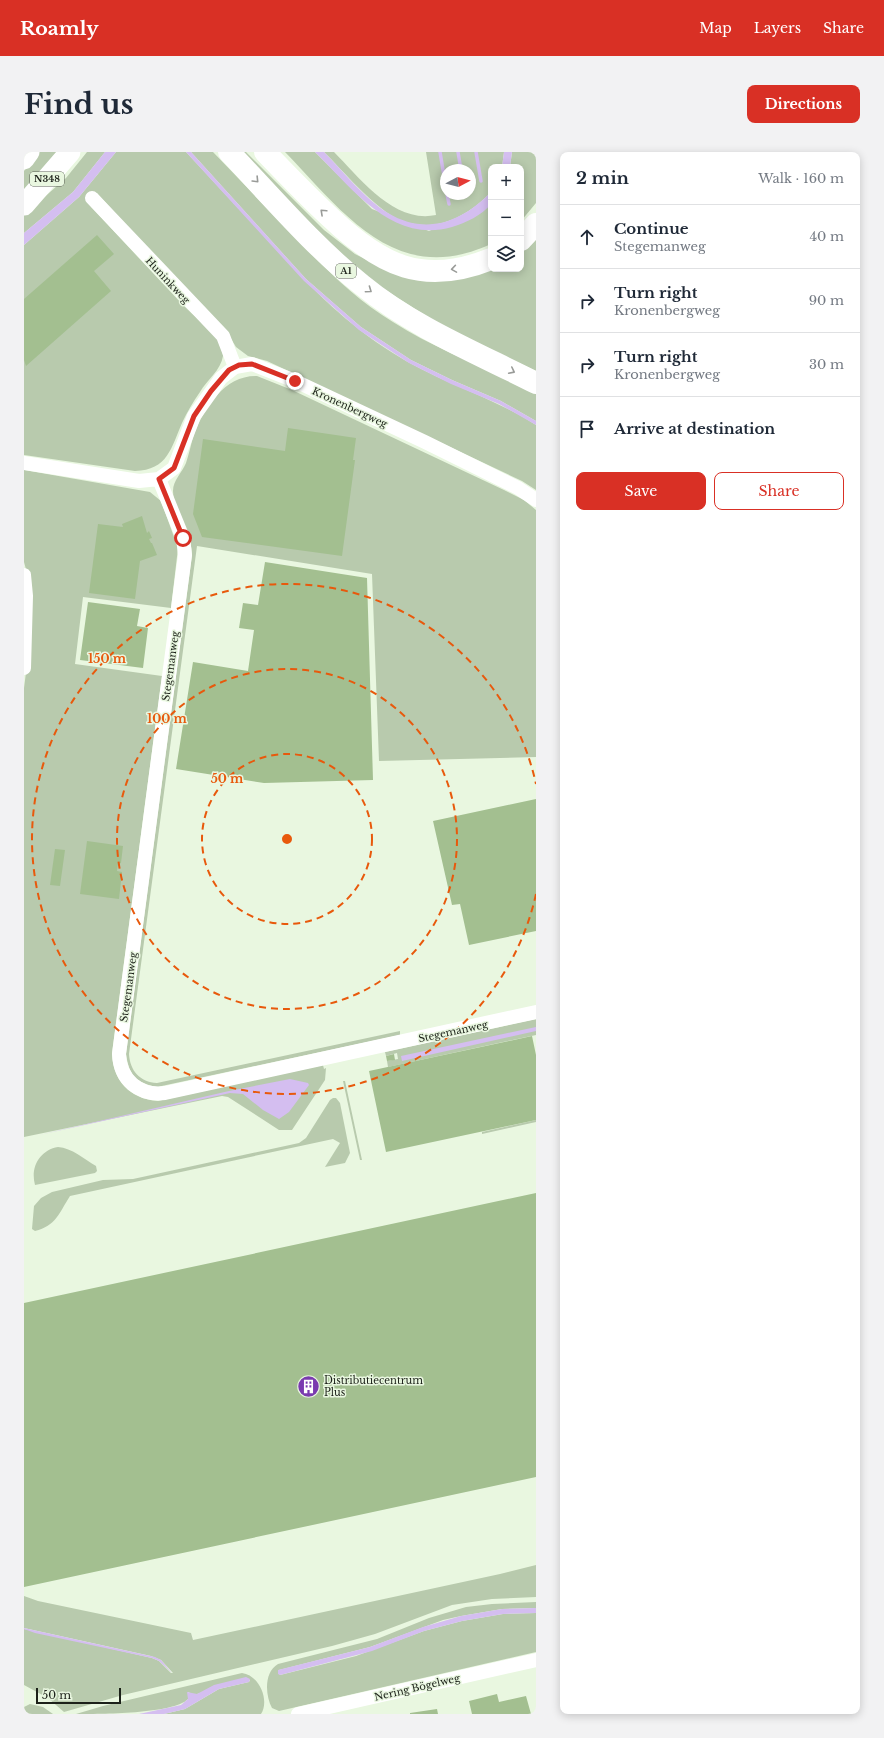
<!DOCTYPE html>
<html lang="en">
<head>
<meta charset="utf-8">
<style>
	body { margin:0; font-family:"Libre Baskerville",serif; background:#f2f2f3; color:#1f2937 }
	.controls { position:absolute; right:12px; top:12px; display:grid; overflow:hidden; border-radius:8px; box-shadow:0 2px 10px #0003 }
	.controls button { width:36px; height:36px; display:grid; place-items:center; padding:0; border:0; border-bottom:1px solid #e0e1e3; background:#fff; color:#1f2937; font:20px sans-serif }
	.compass { position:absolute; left:416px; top:12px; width:36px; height:36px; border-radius:50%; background:#fff; box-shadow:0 2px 10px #0003; rotate:83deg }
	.scale { position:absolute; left:12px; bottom:10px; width:85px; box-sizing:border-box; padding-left:4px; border:2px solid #1c2119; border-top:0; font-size:11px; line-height:14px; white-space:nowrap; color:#1c2119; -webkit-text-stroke:3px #e9f7e0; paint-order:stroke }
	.stop { position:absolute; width:12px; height:12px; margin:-9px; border:3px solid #d93025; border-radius:50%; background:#fff }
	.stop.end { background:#d93025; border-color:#fff; box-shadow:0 1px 4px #0008 }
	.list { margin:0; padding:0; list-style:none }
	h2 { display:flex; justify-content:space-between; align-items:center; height:52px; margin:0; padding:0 16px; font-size:17px }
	h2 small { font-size:13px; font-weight:400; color:#747a83 }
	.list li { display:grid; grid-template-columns:26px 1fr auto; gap:12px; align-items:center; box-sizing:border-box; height:64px; padding:0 16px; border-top:1px solid #e0e1e3 }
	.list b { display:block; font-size:15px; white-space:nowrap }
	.list p { margin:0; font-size:13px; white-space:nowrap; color:#747a83 }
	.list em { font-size:13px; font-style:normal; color:#747a83 }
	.actions { display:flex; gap:8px; padding:12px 16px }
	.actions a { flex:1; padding:9px 0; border:1px solid #d93025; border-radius:8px; text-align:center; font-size:14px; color:#d93025 }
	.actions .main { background:#d93025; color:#fff }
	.icon { flex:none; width:22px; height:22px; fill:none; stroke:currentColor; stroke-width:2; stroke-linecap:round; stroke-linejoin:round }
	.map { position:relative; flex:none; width:512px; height:1562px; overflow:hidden; border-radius:8px }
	header { display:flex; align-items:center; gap:24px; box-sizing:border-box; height:56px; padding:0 20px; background:#d93025; color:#fff }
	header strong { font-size:19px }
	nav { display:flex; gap:22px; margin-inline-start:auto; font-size:14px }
	.intro { display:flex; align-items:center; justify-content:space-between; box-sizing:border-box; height:96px; padding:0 24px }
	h1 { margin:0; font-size:28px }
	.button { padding:10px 18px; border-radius:8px; background:#d93025; color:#fff; font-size:14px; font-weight:700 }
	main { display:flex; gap:24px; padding:0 24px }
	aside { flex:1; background:#fff; border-radius:8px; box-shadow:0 2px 10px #0003 }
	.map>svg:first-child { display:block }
</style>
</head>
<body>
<header>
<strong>Roamly</strong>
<nav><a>Map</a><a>Layers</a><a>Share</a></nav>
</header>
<div class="intro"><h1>Find us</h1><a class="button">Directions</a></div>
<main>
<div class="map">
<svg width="512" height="1562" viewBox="0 0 512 1562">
	<rect width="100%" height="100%" fill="#e9f7e0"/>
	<!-- green -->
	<path fill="#b8caad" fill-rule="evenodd" d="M14 0H33L0 39V19Z
		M63 0H81L49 40 0 81V63L42 26Z
		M92 0H162C184 24 206 47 228 71 274 121 310 164 369 201 414 230 467 244 512 273V338L498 329 243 209 224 204 212 195 203 180 149 125 73 41 64 51C95 85 127 119 159 153 170 164 182 173 192 185 195 189 199 199 199 204 197 218 183 228 176 240 169 250 163 260 158 271 147 296 144 318 111 319L0 303V93L55 45Z
		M167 0H189C214 26 239 52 264 78 297 112 329 146 369 170 414 199 466 216 512 242V269L477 249 428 228 387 208 337 175 282 127Z
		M215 0H222L300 78 331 102 355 114 497 117V98L512 85V219L421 176 338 123Z
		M261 0H291L348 57 405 79 467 52V92C372 136 320 61 261 0Z
		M300 0H310C336 26 370 72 412 63L402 0H480L478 15H467V40C439 70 399 86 362 60 339 43 320 20 300 0ZM422 18H446V42H422Z
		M488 0H512V51L497 69V15H486Z
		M233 224 268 238 480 338 500 348 512 358V605L355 609 348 422 173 394 105 902C106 919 116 930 133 931L376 879V883L133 935C112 931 105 923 102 902L168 403C168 379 149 359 149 339 149 328 158 321 162 311 165 302 167 292 170 282 181 255 201 223 233 224Z
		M0 318 126 340 137 349 154 396 147 456 59 445 51 512 138 524 88 901C89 929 106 947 134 949L299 913 300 917 302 916 301 928 268 978H255L204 945 198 944 0 985V536L4 505 3 421 0 410Z
		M512 867V883L364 915 363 909 374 907 373 901 362 904 361 900Z
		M319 929H321L338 1008H336Z
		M309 946H312L316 951 326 1001 321 1011 301 1015 316 991 309 987 46 1044C35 1061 32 1074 11 1079L8 1077 10 1054 17 1046 28 1040 79 1028 109 1027 275 991 282 986 306 948Z
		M512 968V970L458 982V980Z
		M34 995C48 996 60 1007 72 1014L73 1019 71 1021 11 1033C6 1015 16 998 34 995Z
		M512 1413V1445L468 1447 428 1453 351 1482 308 1494 99 1543 40 1560 24 1546 0 1533V1477L128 1506 135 1509 147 1521H149L137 1508 127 1504 0 1476V1444L14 1449 167 1481 169 1488 476 1422Z
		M512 1450V1456L478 1457 437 1464 419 1468 346 1495 255 1518 254 1520 256 1523 332 1504 400 1479 438 1469 479 1462 512 1461V1500L255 1559 248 1556C241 1543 240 1520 254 1512L353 1487 405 1466 442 1455 468 1452Z
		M218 1521C235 1523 246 1548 237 1562H140L161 1557 195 1537 225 1530 226 1528 173 1542H168L164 1540V1547C150 1562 75 1562 52 1562L79 1554Z
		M6 1552 19 1555 29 1562H0V1555Z"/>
	<!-- water -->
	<path fill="#d4bef0" d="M81 0H92L55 45 0 93V81L49 40Z
		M162 0H167L282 127 337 175 387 208 428 228 477 249 512 269V273L475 252 427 232 385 211 335 178 280 129Z
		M291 0H300C319 19 341 47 364 61 402 84 438 70 467 40V52C458 63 442 71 428 75 368 92 329 37 291 0Z
		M480 0H488L486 15H478Z
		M512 875V879L378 909 377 904Z
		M266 927 284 931 285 933 265 960 255 967 239 958 219 942 206 941 15 983 205 939Z
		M512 1456V1461L479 1462 438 1469 400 1479 348 1499 256 1523 254 1522V1518L346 1495 399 1475 437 1464 478 1457Z
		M0 1476 131 1505 137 1508 148 1521 135 1509 128 1506 11 1481 0 1477Z
		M222 1525 226 1527 225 1530 195 1537 161 1557 140 1562H115L157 1553 164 1547 163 1540 173 1542 190 1533Z"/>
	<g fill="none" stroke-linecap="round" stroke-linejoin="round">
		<!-- stream -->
		<path stroke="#d4bef0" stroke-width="3.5" d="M416 0 422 36
			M434 0 437 18
			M452 0 457 29
			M423 42 425 52
			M441 42 442 44"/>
	</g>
	<!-- building -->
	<path fill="#a3bf90" d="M73 83 90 102 70 119 87 139 2 214 0 208V147Z
		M264 276 332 286 329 308H331L318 404 178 385 169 362 179 287 261 299Z
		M118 364 123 381 125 379 128 386 125 387 127 391H128L133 403 116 409 111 447 65 441 74 372 99 375 98 372Z
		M241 410 343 426 349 628 240 631 152 617 169 510 224 519 230 478 215 476 219 451 234 453Z
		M64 450 116 457 113 474 124 476 119 516 56 508Z
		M512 647V779L445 793 436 752 428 753 409 669Z
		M63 689 99 694 97 711 94 712 93 719 98 720 95 747 56 742Z
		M31 697 41 698 36 734 26 733Z
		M508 884 512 903V968L362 1000 345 919Z
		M370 902 371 908 363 909 362 904Z
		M512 1041V1325L0 1435V1151Z
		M473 1542 475 1550 502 1544 507 1562H448L445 1549Z
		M413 1557 414 1562H386V1561Z"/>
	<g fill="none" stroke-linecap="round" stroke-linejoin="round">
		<!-- street -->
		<path stroke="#fff" stroke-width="14" d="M68 46 199 184 211 215
			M0 311 115 329 135 327 150 316 170 264 197 226 211 215 228 212 271 229 401 290 494 336 512 348
			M135 327 159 386 161 403 95 902C96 928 115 944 141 941L512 860
			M0 423 2 444 0 516
			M274 1562 512 1508"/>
		<!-- primary -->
		<path stroke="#fff" stroke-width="21" d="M0 7 5 0
			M0 53 46 0"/>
		<!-- highway -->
		<path stroke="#fff" stroke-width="22" d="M205 0C247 44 290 95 338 133 389 175 453 201 512 231
			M241 0C263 23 285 46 308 67 358 114 400 134 467 107
			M497 88 512 72"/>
	</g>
	<!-- one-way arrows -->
	<defs><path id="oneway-chevron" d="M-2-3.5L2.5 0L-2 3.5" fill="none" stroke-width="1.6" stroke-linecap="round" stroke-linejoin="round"/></defs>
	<g stroke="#999b98">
		<use href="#oneway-chevron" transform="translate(232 28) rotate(46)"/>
		<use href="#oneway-chevron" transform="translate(299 60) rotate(-137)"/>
		<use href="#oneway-chevron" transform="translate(430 117) rotate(171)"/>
		<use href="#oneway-chevron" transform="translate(345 138) rotate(35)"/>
		<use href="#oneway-chevron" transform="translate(488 219) rotate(27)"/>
	</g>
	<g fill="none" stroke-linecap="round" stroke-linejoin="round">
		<!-- route -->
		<path stroke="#d93025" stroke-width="5" d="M159 386 135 327 150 316 170 264 187 239 205 218 215 213 228 212 271 229"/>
	</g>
	<!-- distance rings -->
	<g fill="none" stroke="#e8590c" stroke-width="2" stroke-dasharray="7 5">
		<circle cx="263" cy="687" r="85"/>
		<circle cx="263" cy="687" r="170"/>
		<path d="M512 742A255 255 0 1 1 512 632"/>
	</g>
	<!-- icons -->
	<defs>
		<symbol id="building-disc" viewBox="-11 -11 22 22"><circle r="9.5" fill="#7a3aaf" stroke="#e9f7e0"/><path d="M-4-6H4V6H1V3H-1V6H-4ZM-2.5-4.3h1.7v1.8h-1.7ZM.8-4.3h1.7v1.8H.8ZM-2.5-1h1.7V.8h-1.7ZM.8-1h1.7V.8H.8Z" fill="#fff"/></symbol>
	</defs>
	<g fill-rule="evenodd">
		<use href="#building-disc" x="272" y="1222" width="25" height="25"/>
	</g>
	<g text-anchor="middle" stroke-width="3" stroke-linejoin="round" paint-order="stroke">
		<!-- shield labels -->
		<g fill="#e9f7e0" stroke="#5a6155" stroke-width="1">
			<rect x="6" y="20" width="34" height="14" rx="3"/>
			<rect x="312" y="112" width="20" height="14" rx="3"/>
		</g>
		<g font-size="9" font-weight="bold" fill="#1c2119">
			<text x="23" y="30">N348</text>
			<text x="322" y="122">A1</text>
		</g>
		<!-- street labels -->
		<g font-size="10" fill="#1c2119" stroke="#e9f7e0">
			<text transform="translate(144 128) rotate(47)" y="4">Huninkweg</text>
			<text transform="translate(326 255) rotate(25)" y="4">Kronenbergweg</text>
			<text transform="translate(146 514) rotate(-82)" y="4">Stegemanweg</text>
			<text transform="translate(104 835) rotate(-82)" y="4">Stegemanweg</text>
			<text transform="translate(429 879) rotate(-12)" y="4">Stegemanweg</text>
			<text transform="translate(393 1535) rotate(-13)" y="4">Nering Bögelweg</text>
		</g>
		<!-- poi labels -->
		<g font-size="10" fill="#1c2119" stroke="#e9f7e0" text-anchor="start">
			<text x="300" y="1232">Distributiecentrum<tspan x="300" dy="12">Plus</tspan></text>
		</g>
	</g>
	<circle cx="263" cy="687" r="6" fill="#e8590c" stroke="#e9f7e0" stroke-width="2"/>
	<g font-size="12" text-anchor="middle" font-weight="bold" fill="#e8590c" stroke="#e9f7e0" stroke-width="3" stroke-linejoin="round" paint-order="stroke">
		<text x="83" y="511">150 m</text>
		<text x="143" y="571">100 m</text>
		<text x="203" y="631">50 m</text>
	</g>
</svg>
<div class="controls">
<button>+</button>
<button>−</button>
<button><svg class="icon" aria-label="layers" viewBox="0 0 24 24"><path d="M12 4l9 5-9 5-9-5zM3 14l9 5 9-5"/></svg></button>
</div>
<svg class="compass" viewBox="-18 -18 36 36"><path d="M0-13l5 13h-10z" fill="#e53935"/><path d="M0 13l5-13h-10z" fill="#747a83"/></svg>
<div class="scale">50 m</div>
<div class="stop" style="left:159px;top:386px"></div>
<div class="stop end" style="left:271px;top:229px"></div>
</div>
<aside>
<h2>2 min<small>Walk · 160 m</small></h2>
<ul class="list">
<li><svg class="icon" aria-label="ahead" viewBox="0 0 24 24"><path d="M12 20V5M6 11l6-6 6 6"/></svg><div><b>Continue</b><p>Stegemanweg</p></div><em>40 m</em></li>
<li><svg class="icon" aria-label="right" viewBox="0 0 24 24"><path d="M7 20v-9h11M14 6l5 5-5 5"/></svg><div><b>Turn right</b><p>Kronenbergweg</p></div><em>90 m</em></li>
<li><svg class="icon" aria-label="right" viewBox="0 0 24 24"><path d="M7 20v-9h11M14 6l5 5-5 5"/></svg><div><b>Turn right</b><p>Kronenbergweg</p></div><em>30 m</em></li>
<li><svg class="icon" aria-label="arrive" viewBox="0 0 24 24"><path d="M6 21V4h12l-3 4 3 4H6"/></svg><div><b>Arrive at destination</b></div></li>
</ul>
<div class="actions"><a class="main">Save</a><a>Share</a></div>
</aside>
</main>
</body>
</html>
